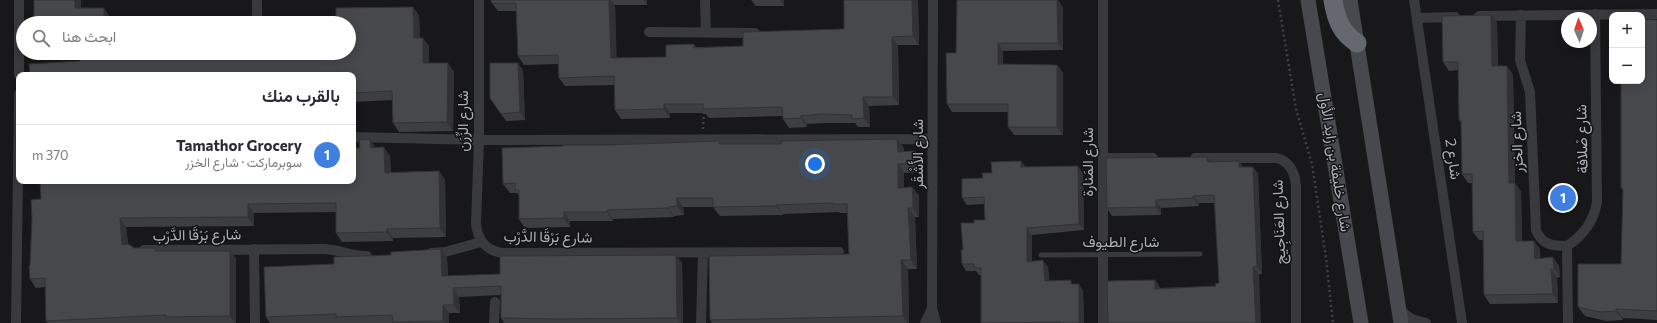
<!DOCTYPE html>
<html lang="ar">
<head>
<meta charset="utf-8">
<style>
	body { margin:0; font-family:Commissioner,Vazirmatn,sans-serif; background:#f7f7f7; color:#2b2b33; direction:rtl }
	.controls { position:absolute; right:12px; top:12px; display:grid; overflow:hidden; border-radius:8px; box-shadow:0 2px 10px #0003 }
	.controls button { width:36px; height:36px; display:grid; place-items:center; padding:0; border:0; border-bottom:1px solid #e1e1e2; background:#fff; color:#2b2b33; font:20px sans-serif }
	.compass { position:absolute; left:1561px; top:12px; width:36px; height:36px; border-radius:50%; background:#fff; box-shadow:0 2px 10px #0003; rotate:357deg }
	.you { position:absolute; left:815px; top:164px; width:14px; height:14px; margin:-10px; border:3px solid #fff; border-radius:50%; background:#1a73e8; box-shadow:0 0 0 6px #1a73e833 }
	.badge { display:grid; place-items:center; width:26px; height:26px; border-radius:50%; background:#1a73e8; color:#fff; font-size:13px; font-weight:700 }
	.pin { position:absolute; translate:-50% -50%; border:2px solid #fff; box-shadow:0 1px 4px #0006 }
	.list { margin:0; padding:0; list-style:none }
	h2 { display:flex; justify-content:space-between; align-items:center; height:52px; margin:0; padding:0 16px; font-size:17px }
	h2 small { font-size:13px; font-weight:400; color:#7c7c81 }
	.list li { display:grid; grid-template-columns:26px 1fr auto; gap:12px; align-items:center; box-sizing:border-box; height:60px; padding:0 16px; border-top:1px solid #e1e1e2 }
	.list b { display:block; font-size:15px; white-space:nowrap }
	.list p { margin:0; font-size:13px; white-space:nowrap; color:#7c7c81 }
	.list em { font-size:13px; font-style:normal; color:#7c7c81 }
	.icon { flex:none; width:22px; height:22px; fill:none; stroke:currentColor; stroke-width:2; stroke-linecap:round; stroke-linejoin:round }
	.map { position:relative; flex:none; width:1657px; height:323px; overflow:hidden; direction:ltr }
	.search { position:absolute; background:#fff; box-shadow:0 2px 10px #0003; left:16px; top:16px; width:340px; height:44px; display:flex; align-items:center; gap:10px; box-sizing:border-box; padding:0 14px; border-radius:22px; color:#7c7c81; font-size:15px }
	.panel { position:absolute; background:#fff; box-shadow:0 2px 10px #0003; left:16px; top:72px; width:340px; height:112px; border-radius:8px; direction:rtl }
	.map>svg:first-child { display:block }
</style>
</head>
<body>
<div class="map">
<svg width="1657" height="323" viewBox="0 0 1657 323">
	<rect width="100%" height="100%" fill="#18181a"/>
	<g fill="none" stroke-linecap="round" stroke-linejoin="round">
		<!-- path -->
		<path stroke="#3f4145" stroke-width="2.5" stroke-dasharray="2 3" stroke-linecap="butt" d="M1278 0 1296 109 1312 164 1326 258 1333 323
			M30 53 83 55
			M703 129 704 110"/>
		<!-- lane -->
		<path stroke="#393a3e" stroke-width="5" d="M1041 255 1200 254"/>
		<!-- street -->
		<path stroke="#393a3e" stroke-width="10" d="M257 0V23
			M479 0V140L476 224C478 240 485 250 502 253L839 252
			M705 0 706 33
			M933 0 932 308 936 323
			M1103 0V323
			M1414 0 1462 323
			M1521 15 1520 60 1530 92 1536 230C1542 245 1552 246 1567 246
			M1479 16 1657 14
			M1417 18 1455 17
			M649 32 755 33
			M19 75V0
			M353 137 479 140 933 139
			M1103 158H1153
			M1195 158H1277C1290 162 1295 172 1296 186V323
			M1567 246C1584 235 1594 221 1597 202L1595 14
			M1567 246 1568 323
			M254 249 255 323
			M144 250 324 249C339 249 352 257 367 256
			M431 253 445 252 481 242
			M1399 310 1412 319 1426 323
			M16 323 19 94
			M494 323 495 302
			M701 323 703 253
			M925 323 932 308"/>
		<!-- secondary -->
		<path stroke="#47494e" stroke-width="15" d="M1308 0 1361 323
			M1350 0 1401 323"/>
		<!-- highway -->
		<path stroke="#65696f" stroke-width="19" d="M1333 0C1336 18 1340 32 1357 43"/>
	</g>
	<!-- wall -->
	<path fill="#3d3e41" d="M491 0H647V5H615L616 58 666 57 694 44 696 47 743 46 844 29 918 0 919 45H898L899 105 869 106 870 127H858L855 123H828L807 124V127L789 128 783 119V116L709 118 705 113H670V118L621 119 615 110 614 85 565 86 559 78 558 64 524 65 518 56 516 11H498L492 3Z
		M751 0H784V6H756Z
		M413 7 419 16 420 38 429 46V63L454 72 453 131 399 132 393 123 392 100 353 102V75L80 61 349 53Z
		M1063 7V50L1003 51V64L1057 65 1063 73V135H1014L1008 127V112H952L947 104 956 53Z
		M1491 15 1497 23 1498 66H1507L1513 75 1515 183 1521 192 1522 241 1540 249V258L1559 266 1560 277 1557 278 1558 303 1490 304 1484 295 1483 240H1479L1473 232 1472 183H1468L1462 174 1461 123 1459 120 1458 70 1449 71 1443 62Z
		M1657 20V320L1623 318V320L1606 321 1585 316 1578 307 1621 264 1623 191 1621 188Z
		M523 70 525 120 506 121 490 98Z
		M719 141 721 144 904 148V152L914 151 921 160V172L904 173V188L912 187 919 196V217H915L917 269H908L909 323H712L710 320 849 254 847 213H840L839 212 783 214V215L720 216 713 207H683L684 215 674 216V217L613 219V221H570V227L525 228 519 219V196L517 193H510L503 184 607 145Z
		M376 147 390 156 391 172 439 171 445 180 446 237 393 238V241L342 242 336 233V212L254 213V226L126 227 128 244 134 248 157 251H230L236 259V323H48L46 321 45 287 36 288 30 279V266L41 199 353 181Z
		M1239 161 1243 167H1253L1258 174 1262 274H1259L1108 323 1155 280 1160 288 1216 286 1219 283 1215 203H1199V206L1161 208V215L1112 216 1107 208 1210 162Z
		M1025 167 1083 173 1084 230 1032 235V261L1048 267 1049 281 1074 284 1083 291 1084 323H981V275H979L976 271H966L962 264 963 250 974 223 985 220 984 204 967 205 962 198 992 173Z
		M441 249 447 258 448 276 500 274 676 255 682 263 683 323H504L501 318V295L459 297 460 313H449V323H270L266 317 334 264 391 255Z"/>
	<!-- shaded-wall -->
	<path fill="#323235" d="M75 0H81V17L75 8Z
		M609 0H611L615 5 617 67 611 58Z
		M644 0H647V5Z
		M780 0H784V6Z
		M912 0H918L919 45 913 36Z
		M1057 0H1058L1063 7V50L1058 43Z
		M413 7 419 16 420 46 414 38Z
		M104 8 110 17V23H104Z
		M1491 15 1497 23 1498 75 1492 66Z
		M892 37 898 45 899 105 893 97Z
		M423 38 429 46V72L423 63Z
		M998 43 1003 51V72L998 64Z
		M448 63 454 72 453 131 447 122Z
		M518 63 523 70 525 120 520 112Z
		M1057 65 1063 73V135L1057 127Z
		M1507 66 1513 75 1515 192 1509 183Z
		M863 97 869 106 870 127 864 118Z
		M664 104 670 113V118L664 109Z
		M801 116 807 124V127L801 118Z
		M370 139 376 148H371Z
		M897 139 904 148V161L898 152Z
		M384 147 390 156 391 181 385 173Z
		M914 151 921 160V172L915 163Z
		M1207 157 1212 164 1207 161Z
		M1021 161 1026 167H1021Z
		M1239 161 1244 169 1239 167Z
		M898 164 904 173V197L898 188Z
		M1078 166 1083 173 1084 230 1079 224Z
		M1253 167 1258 174 1262 274 1257 266Z
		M439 171 445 180 446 237 440 228Z
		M1515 183 1521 192 1522 250 1516 241Z
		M912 187 919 196V217L913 208Z
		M1193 196 1199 203V206L1193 198Z
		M677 198 683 207 684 215 677 206Z
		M1156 200 1161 208V215L1156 207Z
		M248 204 254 213V226L248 217Z
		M776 205 783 214V215L776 206Z
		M668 207 674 216V217L668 208Z
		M908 208 915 217 917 269 911 260Z
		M607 210 613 219V221L607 212Z
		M564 212 570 221V227L564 218Z
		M120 218 126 227 129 253 122 245Z
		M1027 228 1032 235V269L1027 262Z
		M387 229 393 238V241L387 232Z
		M1534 241 1540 249 1541 267 1535 259Z
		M441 249 447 258 448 285 442 276Z
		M230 251 236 259V323H235L230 316Z
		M676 255 682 263 683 323H681L677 318Z
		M1553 257 1559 266 1560 277 1554 269Z
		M901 260 908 269 909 323H907L903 316Z
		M1043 260 1048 267 1050 287 1045 281Z
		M1253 267 1259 274 1261 323H1256Z
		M1551 269 1557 278 1558 303 1553 294Z
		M1155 280 1160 288 1161 296 1155 289Z
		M1079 284 1083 291 1084 323H1079Z
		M453 288 459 297 460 313 454 305Z
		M443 305 449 313V323H445L443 321Z
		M1616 309 1623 318V320L1616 311Z"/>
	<!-- building -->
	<path fill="#47484c" stroke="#323235" d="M34 0H75V8H104V23H34Z
		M491 0H609L611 58 666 57V45L694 44V48L743 46V32L844 29V0H912L913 36 892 37 893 97H863L864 118 852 119V115L822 114 801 116V118L783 119 782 107 703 109V104H664V109L615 110 614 76 559 78 558 55 518 56 516 3H492Z
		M957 0H1057L1058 43H998V64L1057 65V127H1008V104H947L946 53H956Z
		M413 7 414 38H423V63H448L447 122 393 123 392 91 353 93V75H30L29 64 80 61 79 53H349V23H336V8Z
		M1491 15 1492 66H1507L1509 183H1515L1516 241H1534L1535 259 1553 257 1554 269H1551L1553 294 1484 295 1483 231 1473 232 1472 174H1462L1461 120H1459L1458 62H1443L1442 16Z
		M1642 19 1657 20V311L1616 309V311L1600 312 1578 307V264H1621L1623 188H1621V81H1642Z
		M490 63H518L520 112 501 114 490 98Z
		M370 139 371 148 384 147 385 173 439 171 440 228 387 229V232L336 233V203L248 204V217L120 218 122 245 128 244 134 248H155V251H230V316L166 317V315L46 321 45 278 30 279 29 266H30L32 218 31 200 41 199 40 181H353V148H360L359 140Z
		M897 139 898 152 914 151 915 163 898 164V188L912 187 913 199V208H908L911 260H901L903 316 710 320 709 256 849 254 847 204H833V203L776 205V206L713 207V198H677V206L668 207V208L607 210V212H564V218L519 219V190H515V183L503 184 502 148 563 146V145H607L719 141V144H781V141Z
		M1207 157V161L1210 162 1239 161V167H1253L1257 266 1253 267 1256 323H1108L1107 281 1155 280V289L1216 286 1215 284 1219 283 1214 195 1193 196V198L1156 200V207L1107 208 1106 158Z
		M1021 161V167L1078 166 1079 224 1027 228V262L1043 260 1045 281 1071 280V284H1079V323H1060V322L981 323V268H975L974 264H962L961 250H963L961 223H974V220H985L984 197 962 198V179L983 178 982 173H992L991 162Z
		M441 249 442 276 500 274V256L676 255 677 318 557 319 501 318V286L453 288 454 305H443V321L393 322 392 315 336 317V314L266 317 264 267 334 264V257L391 255V252Z"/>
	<g text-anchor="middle" stroke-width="3" stroke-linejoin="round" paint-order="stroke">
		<!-- street labels -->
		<g font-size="15" fill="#abb0b8" stroke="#131315">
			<text transform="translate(463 121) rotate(-90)" y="5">شارع الزِّرَن</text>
			<text transform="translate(1582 139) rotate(-91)" y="5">شارع صْلافة</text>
			<text transform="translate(1517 142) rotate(-92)" y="5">شارع الخزر</text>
			<text transform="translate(918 154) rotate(-90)" y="5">شارع الأَشْقَر</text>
			<text transform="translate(1453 159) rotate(82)" y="5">شارع 2</text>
			<text transform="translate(1088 162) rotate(-90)" y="5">شارع المَنارة</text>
			<text transform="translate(1335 162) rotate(81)" y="5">شارع خليفة بن زايد الأول</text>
			<text transform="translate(1279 222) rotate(-92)" y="5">شارع العَنَاجِيج</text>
			<text transform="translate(197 235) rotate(-1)" y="5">شارع بَرْقَا الدَّرْب</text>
			<text transform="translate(548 237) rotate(1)" y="5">شارع بَرْقَا الدَّرْب</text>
			<text x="1121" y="247">شارع الطيوف</text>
		</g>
	</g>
</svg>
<div class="controls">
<button>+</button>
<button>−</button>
</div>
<svg class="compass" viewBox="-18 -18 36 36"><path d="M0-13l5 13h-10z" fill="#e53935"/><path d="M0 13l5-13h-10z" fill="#7c7c81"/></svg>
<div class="you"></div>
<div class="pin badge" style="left:1563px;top:198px;background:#3f7fe0">1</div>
<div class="search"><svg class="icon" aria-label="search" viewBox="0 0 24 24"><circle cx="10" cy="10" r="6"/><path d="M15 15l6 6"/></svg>ابحث هنا</div>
<section class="panel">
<h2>بالقرب منك<small></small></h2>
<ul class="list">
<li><span class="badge" style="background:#3f7fe0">1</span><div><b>Tamathor Grocery</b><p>سوبرماركت · شارع الخزر</p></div><em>370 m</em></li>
</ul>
</section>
</div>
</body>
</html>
